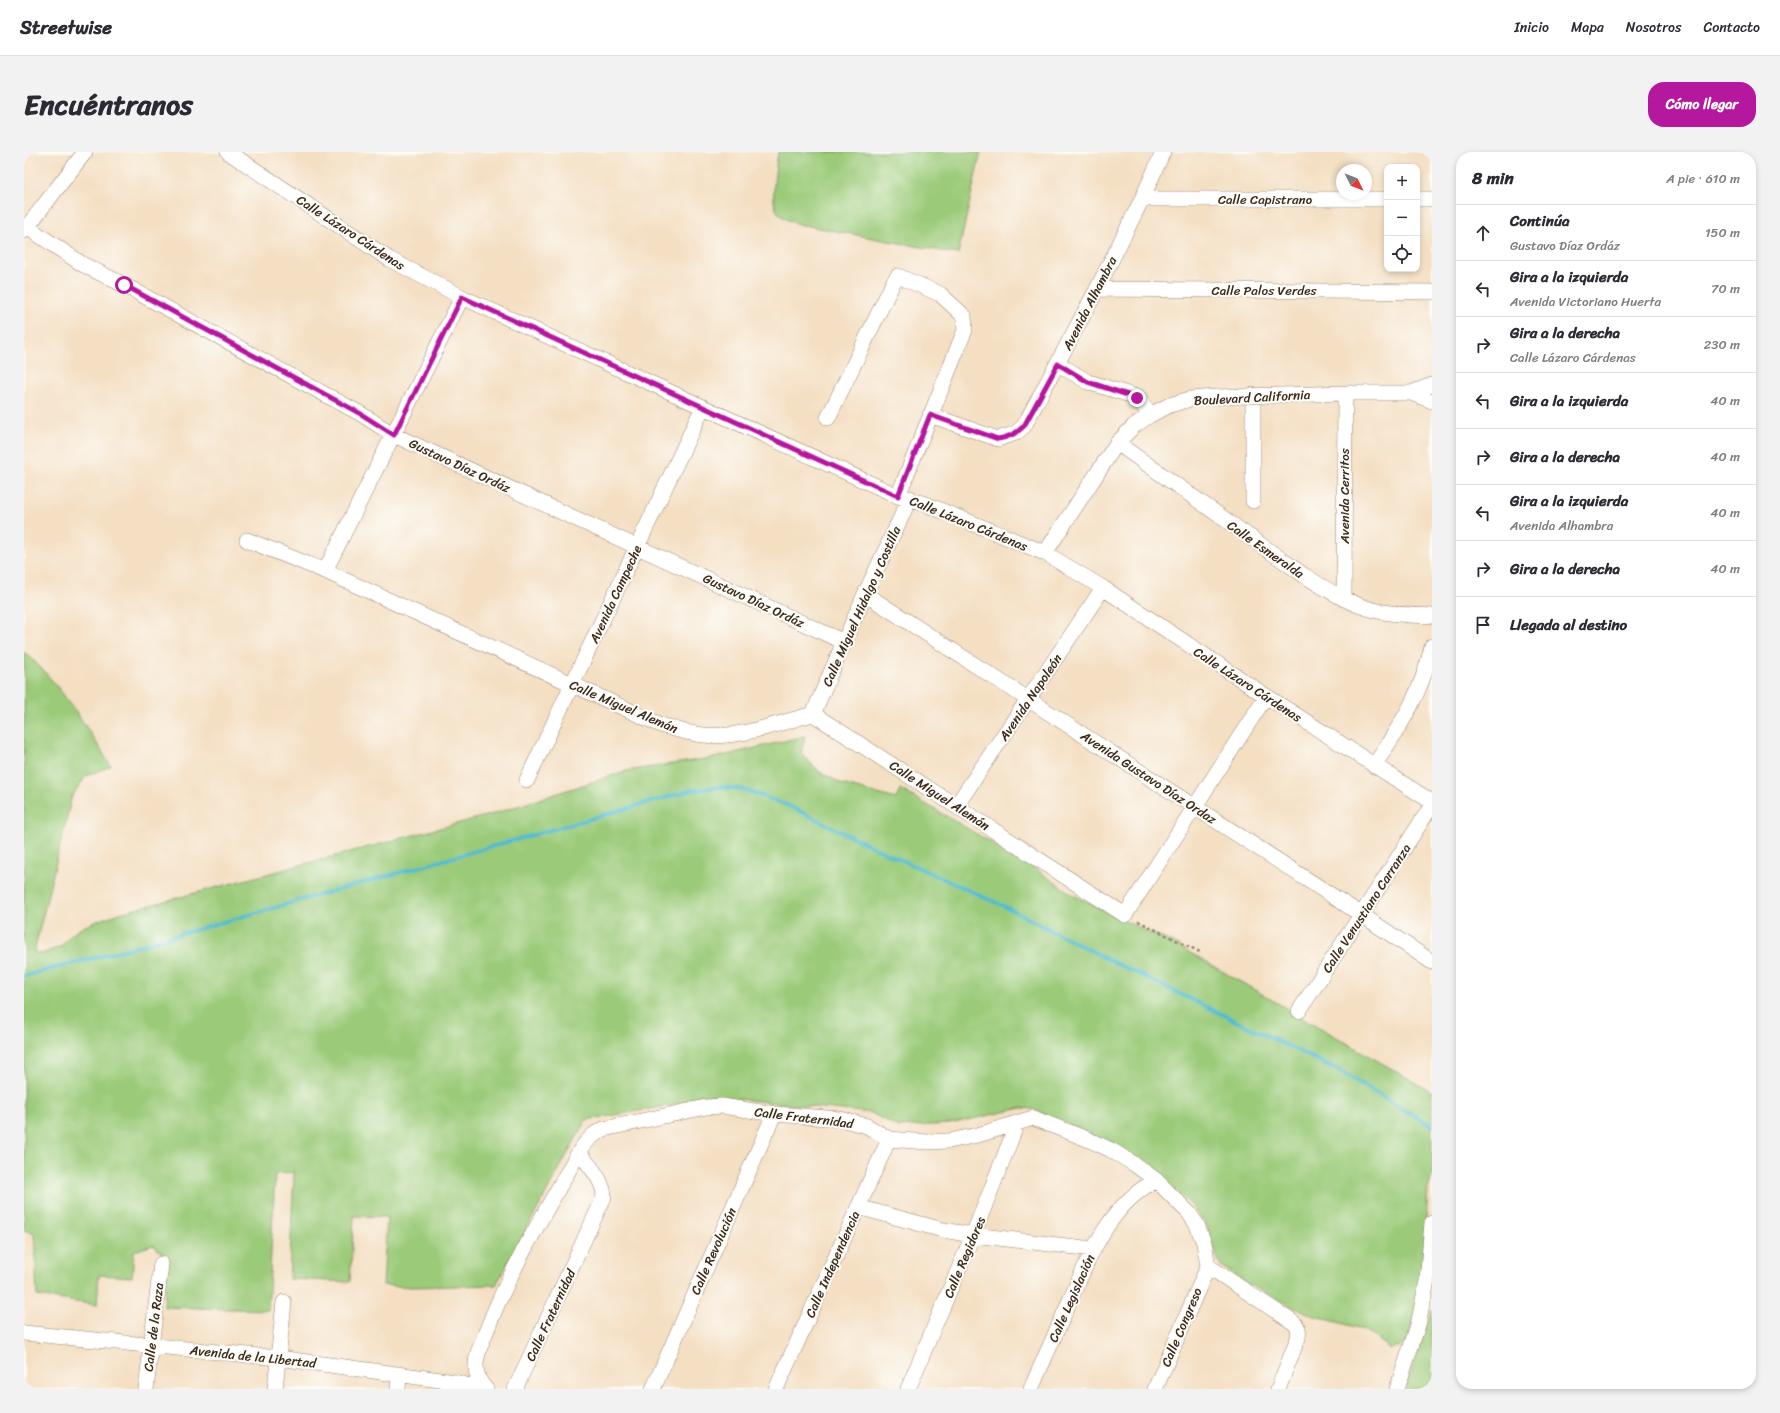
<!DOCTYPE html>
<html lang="es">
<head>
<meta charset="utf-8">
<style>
	body { margin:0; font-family:Sriracha,sans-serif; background:#f2f2f3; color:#2b2b33 }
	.controls { position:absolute; right:12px; top:12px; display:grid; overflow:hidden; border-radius:8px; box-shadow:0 2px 6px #0003 }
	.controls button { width:36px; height:36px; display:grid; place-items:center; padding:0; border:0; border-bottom:1px solid #e1e1e2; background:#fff; color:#2b2b33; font:20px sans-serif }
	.compass { position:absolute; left:1312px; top:12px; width:36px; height:36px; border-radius:50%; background:#fff; box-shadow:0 2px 6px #0003; rotate:132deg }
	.stop { position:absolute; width:12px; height:12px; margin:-9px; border:3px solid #b5179e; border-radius:50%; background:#fff }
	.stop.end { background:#b5179e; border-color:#fff; box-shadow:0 1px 4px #0008 }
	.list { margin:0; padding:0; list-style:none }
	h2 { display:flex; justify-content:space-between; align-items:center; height:52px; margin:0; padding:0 16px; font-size:17px }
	h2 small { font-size:13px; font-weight:400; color:#7c7c81 }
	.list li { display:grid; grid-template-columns:26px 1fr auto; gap:12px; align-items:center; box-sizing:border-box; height:56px; padding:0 16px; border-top:1px solid #e1e1e2 }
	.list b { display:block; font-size:15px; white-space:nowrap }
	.list p { margin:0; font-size:13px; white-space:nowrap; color:#7c7c81 }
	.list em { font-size:13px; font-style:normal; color:#7c7c81 }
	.icon { flex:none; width:22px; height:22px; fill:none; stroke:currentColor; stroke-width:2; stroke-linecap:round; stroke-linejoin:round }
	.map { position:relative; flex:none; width:1408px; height:1237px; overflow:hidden; border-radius:16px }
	header { display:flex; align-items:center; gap:24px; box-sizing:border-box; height:56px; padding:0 20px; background:#fff; border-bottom:1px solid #e1e1e2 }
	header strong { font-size:19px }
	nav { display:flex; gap:22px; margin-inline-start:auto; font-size:14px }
	.intro { display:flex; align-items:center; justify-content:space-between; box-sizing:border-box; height:96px; padding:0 24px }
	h1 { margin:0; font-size:28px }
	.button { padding:10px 18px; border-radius:16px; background:#b5179e; color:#fff; font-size:14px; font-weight:700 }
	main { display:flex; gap:24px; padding:0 24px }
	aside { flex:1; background:#fff; border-radius:16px; box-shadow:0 2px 6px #0003 }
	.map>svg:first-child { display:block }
</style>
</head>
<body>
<header>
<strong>Streetwise</strong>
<nav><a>Inicio</a><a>Mapa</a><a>Nosotros</a><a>Contacto</a></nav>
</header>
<div class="intro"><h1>Encuéntranos</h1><a class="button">Cómo llegar</a></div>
<main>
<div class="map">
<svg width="1408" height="1237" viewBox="0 0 1408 1237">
	<rect width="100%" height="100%" fill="#fdfcf7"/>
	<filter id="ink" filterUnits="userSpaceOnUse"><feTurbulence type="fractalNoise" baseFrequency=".025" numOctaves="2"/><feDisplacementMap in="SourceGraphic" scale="8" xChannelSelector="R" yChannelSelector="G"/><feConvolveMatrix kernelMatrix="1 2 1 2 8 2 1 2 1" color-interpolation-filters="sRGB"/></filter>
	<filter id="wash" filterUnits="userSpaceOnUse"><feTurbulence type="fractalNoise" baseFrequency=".012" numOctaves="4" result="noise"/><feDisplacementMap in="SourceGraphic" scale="16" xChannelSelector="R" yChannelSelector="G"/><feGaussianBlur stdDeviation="0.9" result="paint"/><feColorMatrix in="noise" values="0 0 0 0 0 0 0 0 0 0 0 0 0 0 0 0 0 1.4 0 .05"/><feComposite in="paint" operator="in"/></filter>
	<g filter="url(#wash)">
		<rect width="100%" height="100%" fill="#f4dfc3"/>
		<!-- green -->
		<path fill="#9bcb79" stroke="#6b7a4c" d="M754 0H957L934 102 774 72C767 69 758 67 753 59 746 48 752 13 754 0Z
			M0 500C37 532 61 573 87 614L62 624 48 644 10 800 18 802 38 794C49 775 76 768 96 761L469 662 602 619 694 605 781 584 777 602 796 620 818 632 872 647 876 637 1009 715 1046 741 1094 766 1149 791 1408 940V1025L1404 1037 1399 1118 1391 1163 1382 1192 1367 1197 1341 1178 1284 1162 1222 1131 1197 1114 1191 1101 1183 1074 1163 1049 1133 1019 1108 1003 1058 978 1008 957 998 956 926 972 874 975 847 961 676 943 667 950 562 968 472 1133 388 1135 359 1133 363 1065 330 1064 326 1130 265 1127 270 1020 251 1022 244 1158 140 1155 143 1106 129 1093 110 1099 108 1125 75 1123 73 1153 13 1144 10 1081 0 1078Z
			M1408 1158V1237H1381Z"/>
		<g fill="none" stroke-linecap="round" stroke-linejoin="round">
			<!-- stream -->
			<path stroke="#51bcce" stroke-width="4" d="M0 824 93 800 665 639 696 635 718 637 763 653 853 697 982 755 1081 806 1314 918 1408 974"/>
		</g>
	</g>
	<g filter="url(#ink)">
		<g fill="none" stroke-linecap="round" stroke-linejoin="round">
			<defs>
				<path id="minor" d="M204 0 365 107 438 145 874 344 904 353 1021 401 1079 436 1242 544 1408 650
					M1118 47H1363
					M1393 47H1408
					M0 73 58 112 100 133 337 262 370 283 820 490
					M0 79 61 0
					M1073 137 1408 140
					M1034 212 1064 230 1113 245 1126 263
					M1387 241 1408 233
					M906 263 974 287 992 281 1000 274 1073 137 1118 47 1139 0
					M804 266 870 129 874 124 916 142 940 164 941 178 874 344
					M1093 291 1281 424C1302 437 1325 452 1350 458 1368 463 1389 463 1408 464
					M1229 349V243
					M223 388 301 419 637 573C651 577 665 582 680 583 714 587 755 571 789 562L1101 763 1242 544
					M1021 401 1093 291 1110 274 1126 263 1146 253 1166 247 1191 245 1321 241H1387L1408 249
					M301 419 438 145
					M841 442 1338 763 1408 810
					M1320 447 1321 241
					M789 562 841 442 886 346
					M1350 614C1377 572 1397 544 1408 494
					M503 628 679 255
					M932 654 1079 436
					M1275 859 1408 653
					M834 1055 919 1078 949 1083 1069 1097
					M0 1181 254 1206 431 1230 456 1237
					M122 1237 137 1112
					M251 1237 260 1150
					M374 1237 375 1222
					M462 1237C456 1232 452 1223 452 1215 451 1204 458 1191 462 1180 486 1117 522 1059 555 1000 562 990 568 982 580 977L682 955 698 954 750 962 816 967 843 974 865 987 903 990 925 989 954 983 1009 966 1063 987 1087 998 1110 1012 1132 1028 1165 1061 1173 1073 1180 1091 1184 1114 1270 1171C1275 1176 1275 1179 1274 1186L1254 1237
					M491 1237 580 1045C580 1028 565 1014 555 1000
					M629 1237 750 962
					M752 1237 865 987
					M884 1237 949 1083 993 972
					M1007 1237C1019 1209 1032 1181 1044 1153 1065 1105 1084 1054 1132 1028
					M1131 1237 1184 1114
					M1373 1237 1394 1173 1403 1129 1408 1071"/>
			</defs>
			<!-- minor casing -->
			<use href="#minor" stroke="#988470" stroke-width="16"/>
			<!-- path -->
			<path stroke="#988470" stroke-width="2.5" stroke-dasharray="3 3" stroke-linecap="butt" d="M1114 769 1178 801"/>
			<!-- minor -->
			<use href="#minor" stroke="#fff" stroke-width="15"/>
		</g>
	</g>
	<g fill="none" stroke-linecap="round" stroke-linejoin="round" filter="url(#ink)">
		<!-- route -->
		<path stroke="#b5179e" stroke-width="5" d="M100 133 337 262 370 283 438 145 874 344 906 263 974 287C985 285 992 282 1000 274L1034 212 1064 230 1113 246"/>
	</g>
	<g text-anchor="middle" stroke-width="4" stroke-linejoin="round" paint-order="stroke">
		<!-- street labels -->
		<g font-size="13" fill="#3b2a1e" stroke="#fdfcf7">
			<text x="1241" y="52">Calle Capistrano</text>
			<text transform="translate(327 80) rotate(33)" y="5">Calle Lázaro Cárdenas</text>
			<text x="1240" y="143">Calle Palos Verdes</text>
			<text transform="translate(1065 151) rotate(-63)" y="5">Avenida Alhambra</text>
			<text transform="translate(1228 245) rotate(-3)" y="5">Boulevard California</text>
			<text transform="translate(436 313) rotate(25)" y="5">Gustavo Díaz Ordáz</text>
			<text transform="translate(1320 344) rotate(-90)" y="5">Avenida Cerritos</text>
			<text transform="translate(945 371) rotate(22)" y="5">Calle Lázaro Cárdenas</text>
			<text transform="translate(1242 397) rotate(35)" y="5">Calle Esmeralda</text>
			<text transform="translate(591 442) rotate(-65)" y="5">Avenida Campeche</text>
			<text transform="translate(730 448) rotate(25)" y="5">Gustavo Díaz Ordáz</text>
			<text transform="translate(837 454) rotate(-66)" y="5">Calle Miguel Hidalgo y Costilla</text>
			<text transform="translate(1224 532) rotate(33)" y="5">Calle Lázaro Cárdenas</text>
			<text transform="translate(1006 545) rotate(-56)" y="5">Avenida Napoleón</text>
			<text transform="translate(600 554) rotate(23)" y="5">Calle Miguel Alemán</text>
			<text transform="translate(1125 625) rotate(33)" y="5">Avenida Gustavo Díaz Ordaz</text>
			<text transform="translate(916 643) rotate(33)" y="5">Calle Miguel Alemán</text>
			<text transform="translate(1342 756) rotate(-57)" y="5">Calle Venustiano Carranza</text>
			<text transform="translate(780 965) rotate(7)" y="5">Calle Fraternidad</text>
			<text transform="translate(689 1099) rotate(-66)" y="5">Calle Revolución</text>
			<text transform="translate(940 1105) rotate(-67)" y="5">Calle Regidores</text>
			<text transform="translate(808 1112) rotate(-66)" y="5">Calle Independencia</text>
			<text transform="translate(1047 1146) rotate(-66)" y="5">Calle Legislación</text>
			<text transform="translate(526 1163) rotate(-65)" y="5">Calle Fraternidad</text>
			<text transform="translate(129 1175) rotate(-83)" y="5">Calle de la Raza</text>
			<text transform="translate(1157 1175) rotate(-67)" y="5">Calle Congreso</text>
			<text transform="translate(229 1204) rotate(6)" y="5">Avenida de la Libertad</text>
		</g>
	</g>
</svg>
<div class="controls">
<button>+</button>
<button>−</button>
<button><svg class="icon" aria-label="locate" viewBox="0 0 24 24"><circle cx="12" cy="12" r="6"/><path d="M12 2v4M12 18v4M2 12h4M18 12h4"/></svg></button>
</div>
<svg class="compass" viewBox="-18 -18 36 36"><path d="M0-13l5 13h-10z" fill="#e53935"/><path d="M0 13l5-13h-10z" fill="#7c7c81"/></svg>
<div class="stop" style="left:100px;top:133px"></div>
<div class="stop end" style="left:1113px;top:246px"></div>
</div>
<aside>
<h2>8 min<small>A pie · 610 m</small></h2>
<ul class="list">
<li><svg class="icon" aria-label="ahead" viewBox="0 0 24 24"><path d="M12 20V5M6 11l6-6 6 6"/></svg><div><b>Continúa</b><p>Gustavo Díaz Ordáz</p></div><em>150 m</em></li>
<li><svg class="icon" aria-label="left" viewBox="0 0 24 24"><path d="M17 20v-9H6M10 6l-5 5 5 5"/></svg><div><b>Gira a la izquierda</b><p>Avenida Victoriano Huerta</p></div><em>70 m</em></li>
<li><svg class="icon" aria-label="right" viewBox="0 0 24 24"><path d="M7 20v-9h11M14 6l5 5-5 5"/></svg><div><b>Gira a la derecha</b><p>Calle Lázaro Cárdenas</p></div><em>230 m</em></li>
<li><svg class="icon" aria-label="left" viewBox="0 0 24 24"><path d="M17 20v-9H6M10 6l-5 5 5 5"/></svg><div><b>Gira a la izquierda</b></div><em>40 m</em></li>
<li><svg class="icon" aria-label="right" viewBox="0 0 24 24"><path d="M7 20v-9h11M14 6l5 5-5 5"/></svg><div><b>Gira a la derecha</b></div><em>40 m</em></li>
<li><svg class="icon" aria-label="left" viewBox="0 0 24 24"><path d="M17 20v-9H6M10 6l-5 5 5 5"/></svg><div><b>Gira a la izquierda</b><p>Avenida Alhambra</p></div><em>40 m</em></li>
<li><svg class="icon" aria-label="right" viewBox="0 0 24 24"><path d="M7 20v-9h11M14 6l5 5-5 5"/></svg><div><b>Gira a la derecha</b></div><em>40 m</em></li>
<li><svg class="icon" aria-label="arrive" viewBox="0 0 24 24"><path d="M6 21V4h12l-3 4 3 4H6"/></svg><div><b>Llegada al destino</b></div></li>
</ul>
</aside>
</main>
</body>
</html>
